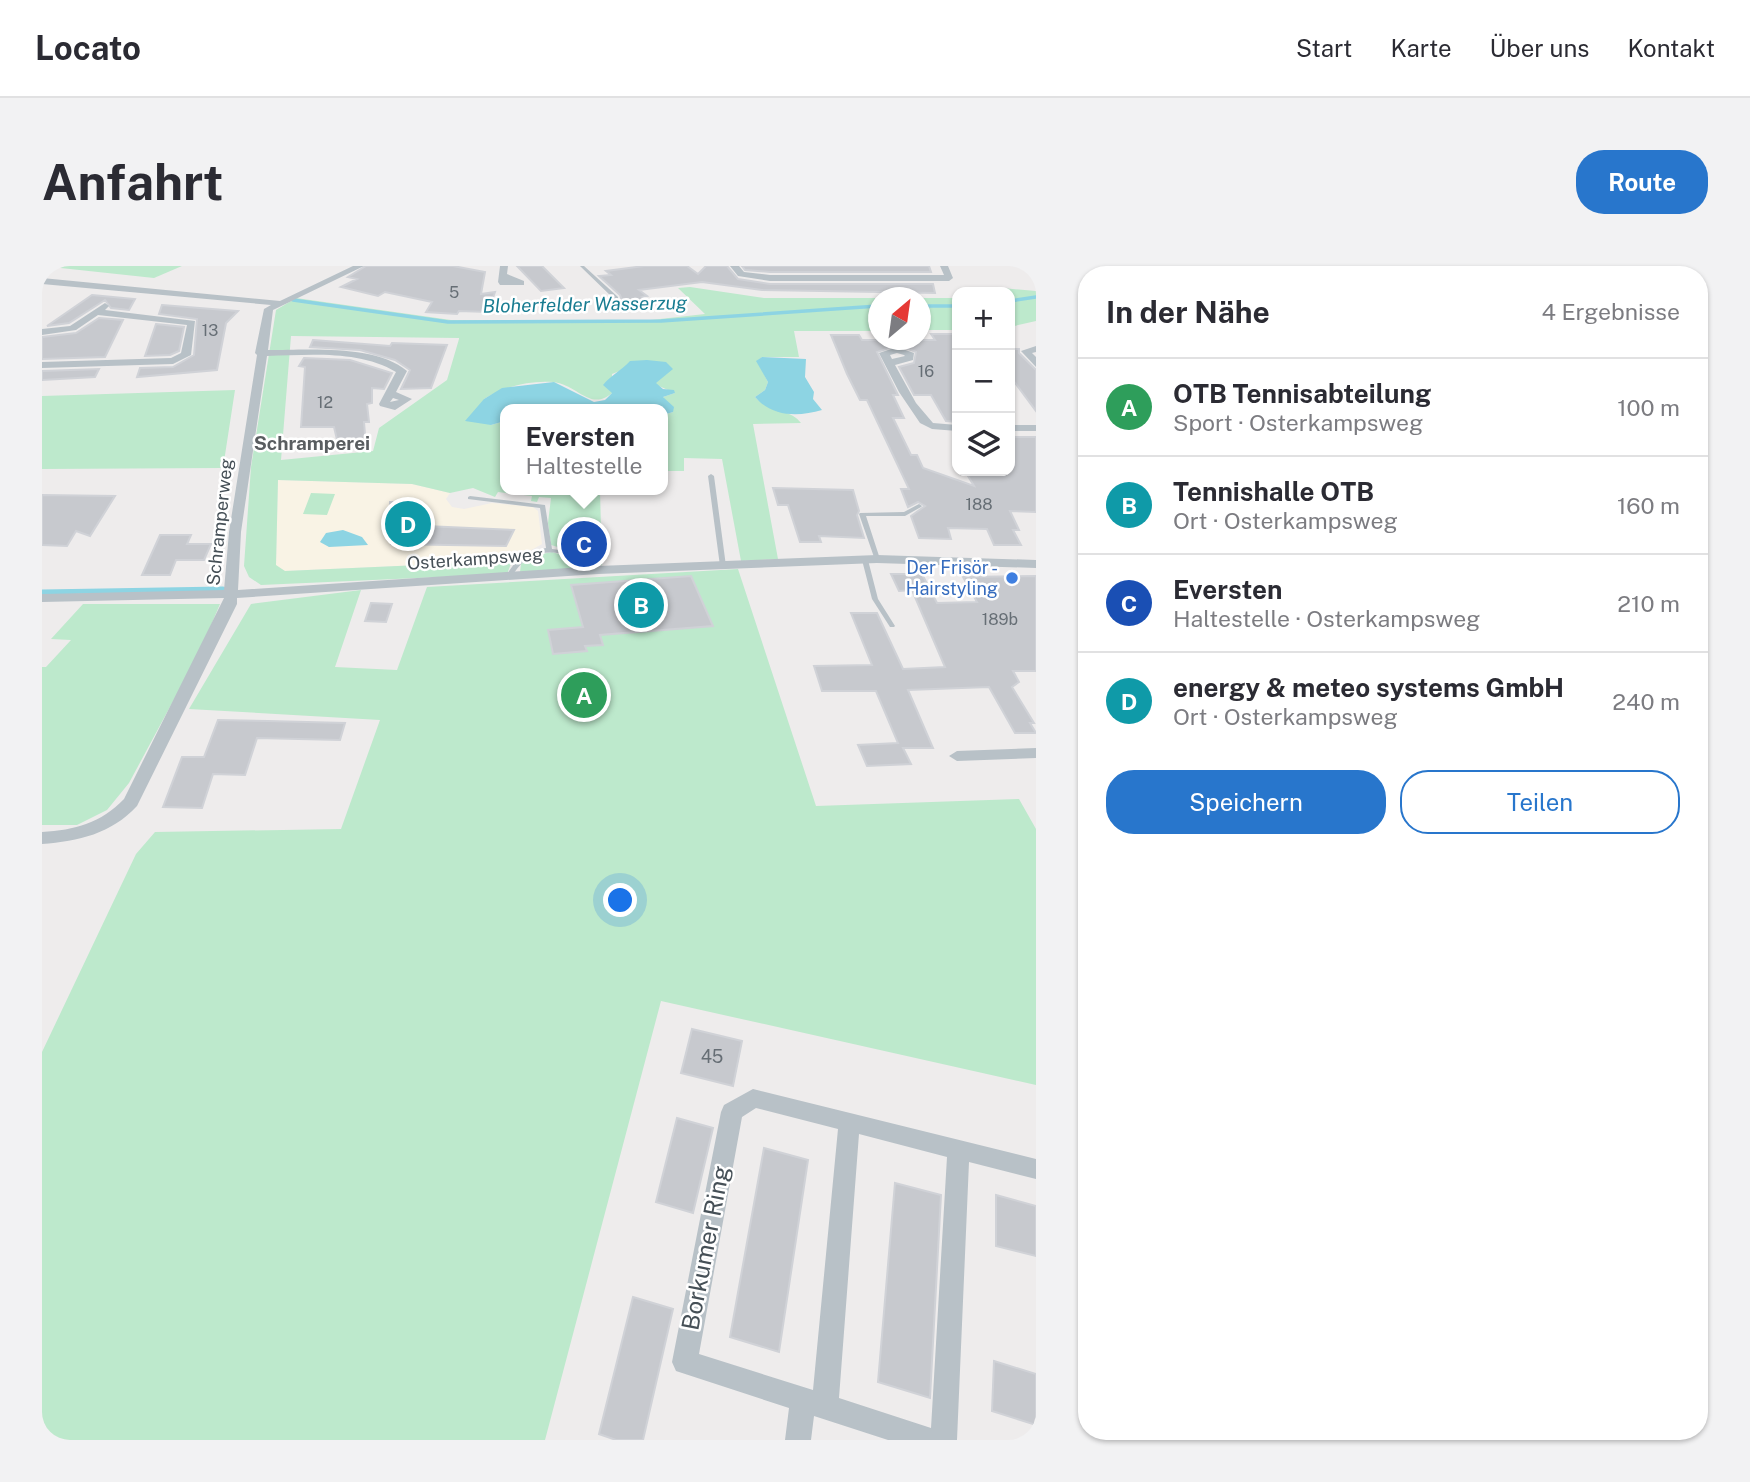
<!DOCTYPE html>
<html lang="de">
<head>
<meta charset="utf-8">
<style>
	body { margin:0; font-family:"Public Sans",sans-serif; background:#f2f2f3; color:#2b2b33 }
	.controls { position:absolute; right:21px; top:21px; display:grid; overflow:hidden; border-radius:14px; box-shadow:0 2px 5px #0004 }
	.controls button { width:63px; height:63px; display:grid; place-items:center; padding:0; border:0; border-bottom:2px solid #e1e1e2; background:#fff; color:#2b2b33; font:35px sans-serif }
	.compass { position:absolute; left:826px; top:21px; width:63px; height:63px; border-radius:50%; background:#fff; box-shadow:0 2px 5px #0004; rotate:29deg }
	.you { position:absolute; left:579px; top:635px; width:24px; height:24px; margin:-18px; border:5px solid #fff; border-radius:50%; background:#1a73e8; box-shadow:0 0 0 10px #1a73e833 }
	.badge { display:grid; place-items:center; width:46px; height:46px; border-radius:50%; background:#2876cc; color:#fff; font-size:23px; font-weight:700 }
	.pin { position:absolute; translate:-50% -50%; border:4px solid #fff; box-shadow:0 2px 7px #0006 }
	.popup { position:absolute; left:458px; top:138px; width:168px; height:91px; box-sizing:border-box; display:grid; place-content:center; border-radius:14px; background:#fff; filter:drop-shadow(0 2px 5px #0005); font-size:23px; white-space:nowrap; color:#7c7c81 }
	.popup b { font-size:26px; color:#2b2b33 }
	.popup::after { content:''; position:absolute; left:50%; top:100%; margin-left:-14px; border:14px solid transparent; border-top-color:#fff }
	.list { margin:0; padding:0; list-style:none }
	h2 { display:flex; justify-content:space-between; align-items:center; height:91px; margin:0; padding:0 28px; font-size:30px }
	h2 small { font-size:23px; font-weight:400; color:#7c7c81 }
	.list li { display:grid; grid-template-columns:46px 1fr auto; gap:21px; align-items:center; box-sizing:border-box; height:98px; padding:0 28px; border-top:2px solid #e1e1e2 }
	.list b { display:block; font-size:26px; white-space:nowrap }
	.list p { margin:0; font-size:23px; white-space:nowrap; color:#7c7c81 }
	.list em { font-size:23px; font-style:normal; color:#7c7c81 }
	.actions { display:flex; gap:14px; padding:21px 28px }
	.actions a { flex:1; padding:16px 0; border:2px solid #2876cc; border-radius:28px; text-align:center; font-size:24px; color:#2876cc }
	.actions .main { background:#2876cc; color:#fff }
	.icon { flex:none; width:38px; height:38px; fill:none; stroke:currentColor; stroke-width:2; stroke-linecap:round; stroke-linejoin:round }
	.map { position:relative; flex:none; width:994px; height:1174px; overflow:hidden; border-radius:28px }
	header { display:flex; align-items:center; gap:42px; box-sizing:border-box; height:98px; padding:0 35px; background:#fff; border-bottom:2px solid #e1e1e2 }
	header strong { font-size:33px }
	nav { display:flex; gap:38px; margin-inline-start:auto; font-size:24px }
	.intro { display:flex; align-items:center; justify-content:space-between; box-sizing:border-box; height:168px; padding:0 42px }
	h1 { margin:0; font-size:49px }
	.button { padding:18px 32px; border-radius:28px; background:#2876cc; color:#fff; font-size:24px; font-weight:700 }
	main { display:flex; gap:42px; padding:0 42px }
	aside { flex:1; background:#fff; border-radius:28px; box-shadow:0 2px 5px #0004 }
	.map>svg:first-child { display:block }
</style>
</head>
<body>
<header>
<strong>Locato</strong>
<nav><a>Start</a><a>Karte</a><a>Über uns</a><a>Kontakt</a></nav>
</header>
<div class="intro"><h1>Anfahrt</h1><a class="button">Route</a></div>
<main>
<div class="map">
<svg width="994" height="1174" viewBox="0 0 994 1174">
	<rect width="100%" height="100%" fill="#eeecec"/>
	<!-- commercial -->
	<path fill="#f9f3e5" d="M236 214 370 218 408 227 404 233 410 241 422 243 450 237 491 241 496 245 500 278 470 295 243 305 234 300Z"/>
	<!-- green -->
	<path fill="#bde9cc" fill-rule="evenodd" d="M0 0H140L112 12Z
		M648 21 722 32H836V65H752L757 91H720L715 95 726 116 723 124 713 131C726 146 749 143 759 157L711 158 736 293 699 295 680 193 642 192V205H621V149L631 146 621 131 633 127 580 104 570 108V127C548 146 535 118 511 116 488 114 461 121 442 133L449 159 463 155V167L459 170 463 172V224H558L560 300 553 292 509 279 506 257 509 232 497 231 495 236 489 235 490 230 456 226 453 231 431 222 408 227 370 218 236 214 234 299 243 305 470 295 465 308 219 319 207 311 202 300 209 201 234 44 254 32 409 54H609L663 48 636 22ZM249 70 417 72V73L405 114 337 162 331 185 239 194Z
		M960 22 994 25V55L968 61V26H947Z
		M879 32H915V64H879Z
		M193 124 181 202 0 203V130Z
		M269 227 293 228 285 249 261 248Z
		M510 286 544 296 548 302 478 306 479 298 490 290Z
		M696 303 774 540 977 533 994 563V819L619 735 503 1174H0V786L94 588 113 566 299 563 338 454 147 443 209 338 319 324 293 401 355 404 385 321Z
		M41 338H178L158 385 87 517 65 544 35 559H0V401H4L29 374 9 373Z"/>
	<!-- water -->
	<path fill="#8dd4e3" d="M720 91 764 93 763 111 772 126 771 133 780 144C756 151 730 151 713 131L723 124 726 116 714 95Z
		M605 94 624 96 631 103 614 117 621 123 632 124 633 127 621 131 632 141 631 146 621 149V143H463V155L449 159 423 155 442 133 460 122 512 116 552 136 563 134 570 127 561 119C569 109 579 105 588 95Z
		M301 264 320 271 326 279 287 281 278 276 284 267Z"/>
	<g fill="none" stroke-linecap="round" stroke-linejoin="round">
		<!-- stream-far1 -->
		<path stroke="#8dd4e3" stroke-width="3.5" d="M251 34 406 56 619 55 836 40
			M968 35 994 31
			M878 40H915"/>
		<!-- stream -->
		<path stroke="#8dd4e3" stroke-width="5" d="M0 326 181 323"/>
	</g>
	<!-- building -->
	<path fill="#c7c9ce" stroke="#d0d2d7" stroke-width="2" d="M324 0H411L443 6 439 28 453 26 446 46 417 45 415 48 384 46 390 36 343 26 336 30 299 21 315 13 306 11Z
		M475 0H500L522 22 499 25Z
		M602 0H645L656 8 664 0H685L696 13 728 18H891L893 27 720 24 660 16 597 24 605 30 600 31 603 34 581 37 578 29 557 10 569 9 564 5Z
		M700 0H887L889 6H728L703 4Z
		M50 29 93 33 87 44 69 42 63 34 27 57 5 60Z
		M120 39 196 45 184 57 175 104 95 111 98 102 131 101 152 89 155 53 117 48Z
		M57 52 81 54 63 91 0 93V71L34 67Z
		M114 58 142 61 137 85 128 89 103 90Z
		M889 68H915V156L904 155 889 129H872L857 101 872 97 874 86 856 79 835 86 856 129H851L862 152H851L869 189H875L881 202 932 220 923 205H968V171H994V246L968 245 977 264H971L979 279H952L945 263 906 262 909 273 877 272 869 250 883 240 876 236 866 241 859 223H867L825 134H818L805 108 789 69H817L820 74H893Z
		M271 74 348 80 350 77 405 79 389 122 359 123 368 104 353 94 318 84 268 81Z
		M968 83H977V87L994 104V145L968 110Z
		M262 92 308 94 350 107 342 123 330 122V137L325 138 327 156H322L324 180 297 182 292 161H259L263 101 257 100Z
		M57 103 53 111 0 114V105Z
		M731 222 811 224 817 245 815 249 822 272 777 270 779 276H758L746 239H736Z
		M0 229 73 230 48 270 34 265 25 280 0 279Z
		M348 236 378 237 383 260 472 264 464 280 349 278Z
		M118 269H149L145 278H169L162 294H134L128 309H100Z
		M849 308H880L895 337 935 336 921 311 994 310V405H971L977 416 970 421 992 457H988L994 467H973L947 421 866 424 891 482H861L869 498 825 500 816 479 856 477 834 425H780L772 400 830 399 809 347H835L861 403 903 401 870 324 857 325Z
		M649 310 671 360 558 369 561 379 543 380 545 385 511 388 506 364 541 361 529 319Z
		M329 337 350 338 344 356 323 355Z
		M176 454 226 455 303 457 298 474 215 472 203 509 171 508 160 542 121 541 140 491H162Z
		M650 763 700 775 691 820 639 807Z
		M635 852 671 862 651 947 614 936Z
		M722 882 766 894 737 1086 688 1071Z
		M853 917 899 929 888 1132 836 1116Z
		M954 929 994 940V990L954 980Z
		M591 1031 631 1043 601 1174H574L557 1168Z
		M952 1095 994 1108V1159L950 1145Z"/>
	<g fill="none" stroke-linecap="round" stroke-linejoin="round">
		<!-- lane -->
		<path fill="#b8c1c7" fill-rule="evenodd" d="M538 0H542L576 31V33H572Z
			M669 208 672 210 684 300 681 302 678 300 666 210Z
			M428 230 503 239 510 283 526 285 552 293 559 304 558 305H554C552 302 551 298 548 296 547 295 539 292 537 292 522 287 503 283 488 291 479 296 475 303 469 311H465L464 310C475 292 483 286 504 282L498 242 426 233V231Z
			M877 238 880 240 879 241 863 250H824L838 293 837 294H833L817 248 818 247 862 246Z
			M823 292 826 294 836 333 853 360 852 361H848L830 333 820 294Z"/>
		<!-- street -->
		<path fill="#b8c1c7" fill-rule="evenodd" d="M311 0H322L231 44 226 84C265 84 334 78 365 105L354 126 370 133 353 144 338 140 337 138 354 106C317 84 267 89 225 90L199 266 196 324 556 300 835 289 994 294V302L835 297 556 308 195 332V338L95 540C69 568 37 575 0 578V566C33 564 59 557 82 533L182 332 0 336V328L182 324 187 266 215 89 213 87 222 43 229 39 0 18V12L238 35ZM351 132 357 134 348 136Z
			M458 0H466L465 8 482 15V19H458L456 16Z
			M688 0H697L702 6 728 9H902L898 0H906L911 12 907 15H728L696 10Z
			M63 37 67 40 63 44 153 55 149 89 131 98 0 102V96L129 92 139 87 145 59 56 49 34 64 0 69V63L28 60Z
			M994 80V86L990 87 994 91V101L979 85Z
			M855 81 872 87 871 94 853 99 874 137 891 157 915 159V165L890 163 878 157 857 126 837 87ZM855 87 862 89 863 90 850 93 848 89Z
			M968 159H994V165H968Z
			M994 482V492L915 495 907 490 915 485Z
			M711 823 994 893V913L927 896 915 1174H846L772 1150 769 1174H743L747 1142 634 1105 630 1096 679 846 682 839ZM714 842 796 863 771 1124 657 1088 700 851ZM817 868 905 891 889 1162 797 1132Z"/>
	</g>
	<!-- markers -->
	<circle fill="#3f7fe0" stroke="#fff" stroke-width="2.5" cx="970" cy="312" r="7"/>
	<g text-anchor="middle" stroke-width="5" stroke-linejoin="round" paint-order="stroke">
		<!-- far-number labels -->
		<g font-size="16" fill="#666e75">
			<text x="412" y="32">5</text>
			<text x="168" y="70">13</text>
			<text x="884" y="111">16</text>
			<text x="283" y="142">12</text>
			<text x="937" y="244">188</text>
			<text x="958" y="359">189b</text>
		</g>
		<!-- far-street labels -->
		<g font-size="18" fill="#465057" stroke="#fff">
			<text transform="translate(178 256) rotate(-84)" y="6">Schramperweg</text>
			<text transform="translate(433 293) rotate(-4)" y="6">Osterkampsweg</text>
		</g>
		<!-- far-shop labels -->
		<g font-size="18" fill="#366cbe" stroke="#fff" text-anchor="end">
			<text x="956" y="308">Der Frisör -<tspan x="956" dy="21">Hairstyling</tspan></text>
		</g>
		<!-- number labels -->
		<g font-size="18" fill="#666e75">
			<text x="670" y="797">45</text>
		</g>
		<!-- far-water labels -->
		<g font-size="19" font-style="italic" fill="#187c91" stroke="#fff">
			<text transform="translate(543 38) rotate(-1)" y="7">Bloherfelder Wasserzug</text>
		</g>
		<!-- far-neighbourhood labels -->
		<g font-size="19" font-weight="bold" fill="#595d60" stroke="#fff">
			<text x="270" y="184">Schramperei</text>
		</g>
		<!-- near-street labels -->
		<g font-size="24" fill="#465057" stroke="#fff">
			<text transform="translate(664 982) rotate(-79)" y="8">Borkumer Ring</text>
		</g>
	</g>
</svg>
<div class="controls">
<button>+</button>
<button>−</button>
<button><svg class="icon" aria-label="layers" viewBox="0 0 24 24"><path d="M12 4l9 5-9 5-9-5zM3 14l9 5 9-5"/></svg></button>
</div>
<svg class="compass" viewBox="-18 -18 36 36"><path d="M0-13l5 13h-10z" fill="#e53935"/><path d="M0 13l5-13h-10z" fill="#7c7c81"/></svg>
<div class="you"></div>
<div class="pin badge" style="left:542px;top:429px;background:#2e9e5b">A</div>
<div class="pin badge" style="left:599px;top:339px;background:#0f9aa8">B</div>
<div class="pin badge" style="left:542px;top:278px;background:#1a4fb4">C</div>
<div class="popup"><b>Eversten</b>Haltestelle</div>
<div class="pin badge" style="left:366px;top:258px;background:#0f9aa8">D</div>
</div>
<aside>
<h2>In der Nähe<small>4 Ergebnisse</small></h2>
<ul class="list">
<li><span class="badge" style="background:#2e9e5b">A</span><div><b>OTB Tennisabteilung</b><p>Sport · Osterkampsweg</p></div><em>100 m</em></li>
<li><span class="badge" style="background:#0f9aa8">B</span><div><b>Tennishalle OTB</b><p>Ort · Osterkampsweg</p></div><em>160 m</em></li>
<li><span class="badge" style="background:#1a4fb4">C</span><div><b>Eversten</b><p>Haltestelle · Osterkampsweg</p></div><em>210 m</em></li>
<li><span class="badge" style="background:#0f9aa8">D</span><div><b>energy &amp; meteo systems GmbH</b><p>Ort · Osterkampsweg</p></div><em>240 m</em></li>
</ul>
<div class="actions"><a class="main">Speichern</a><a>Teilen</a></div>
</aside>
</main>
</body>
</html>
